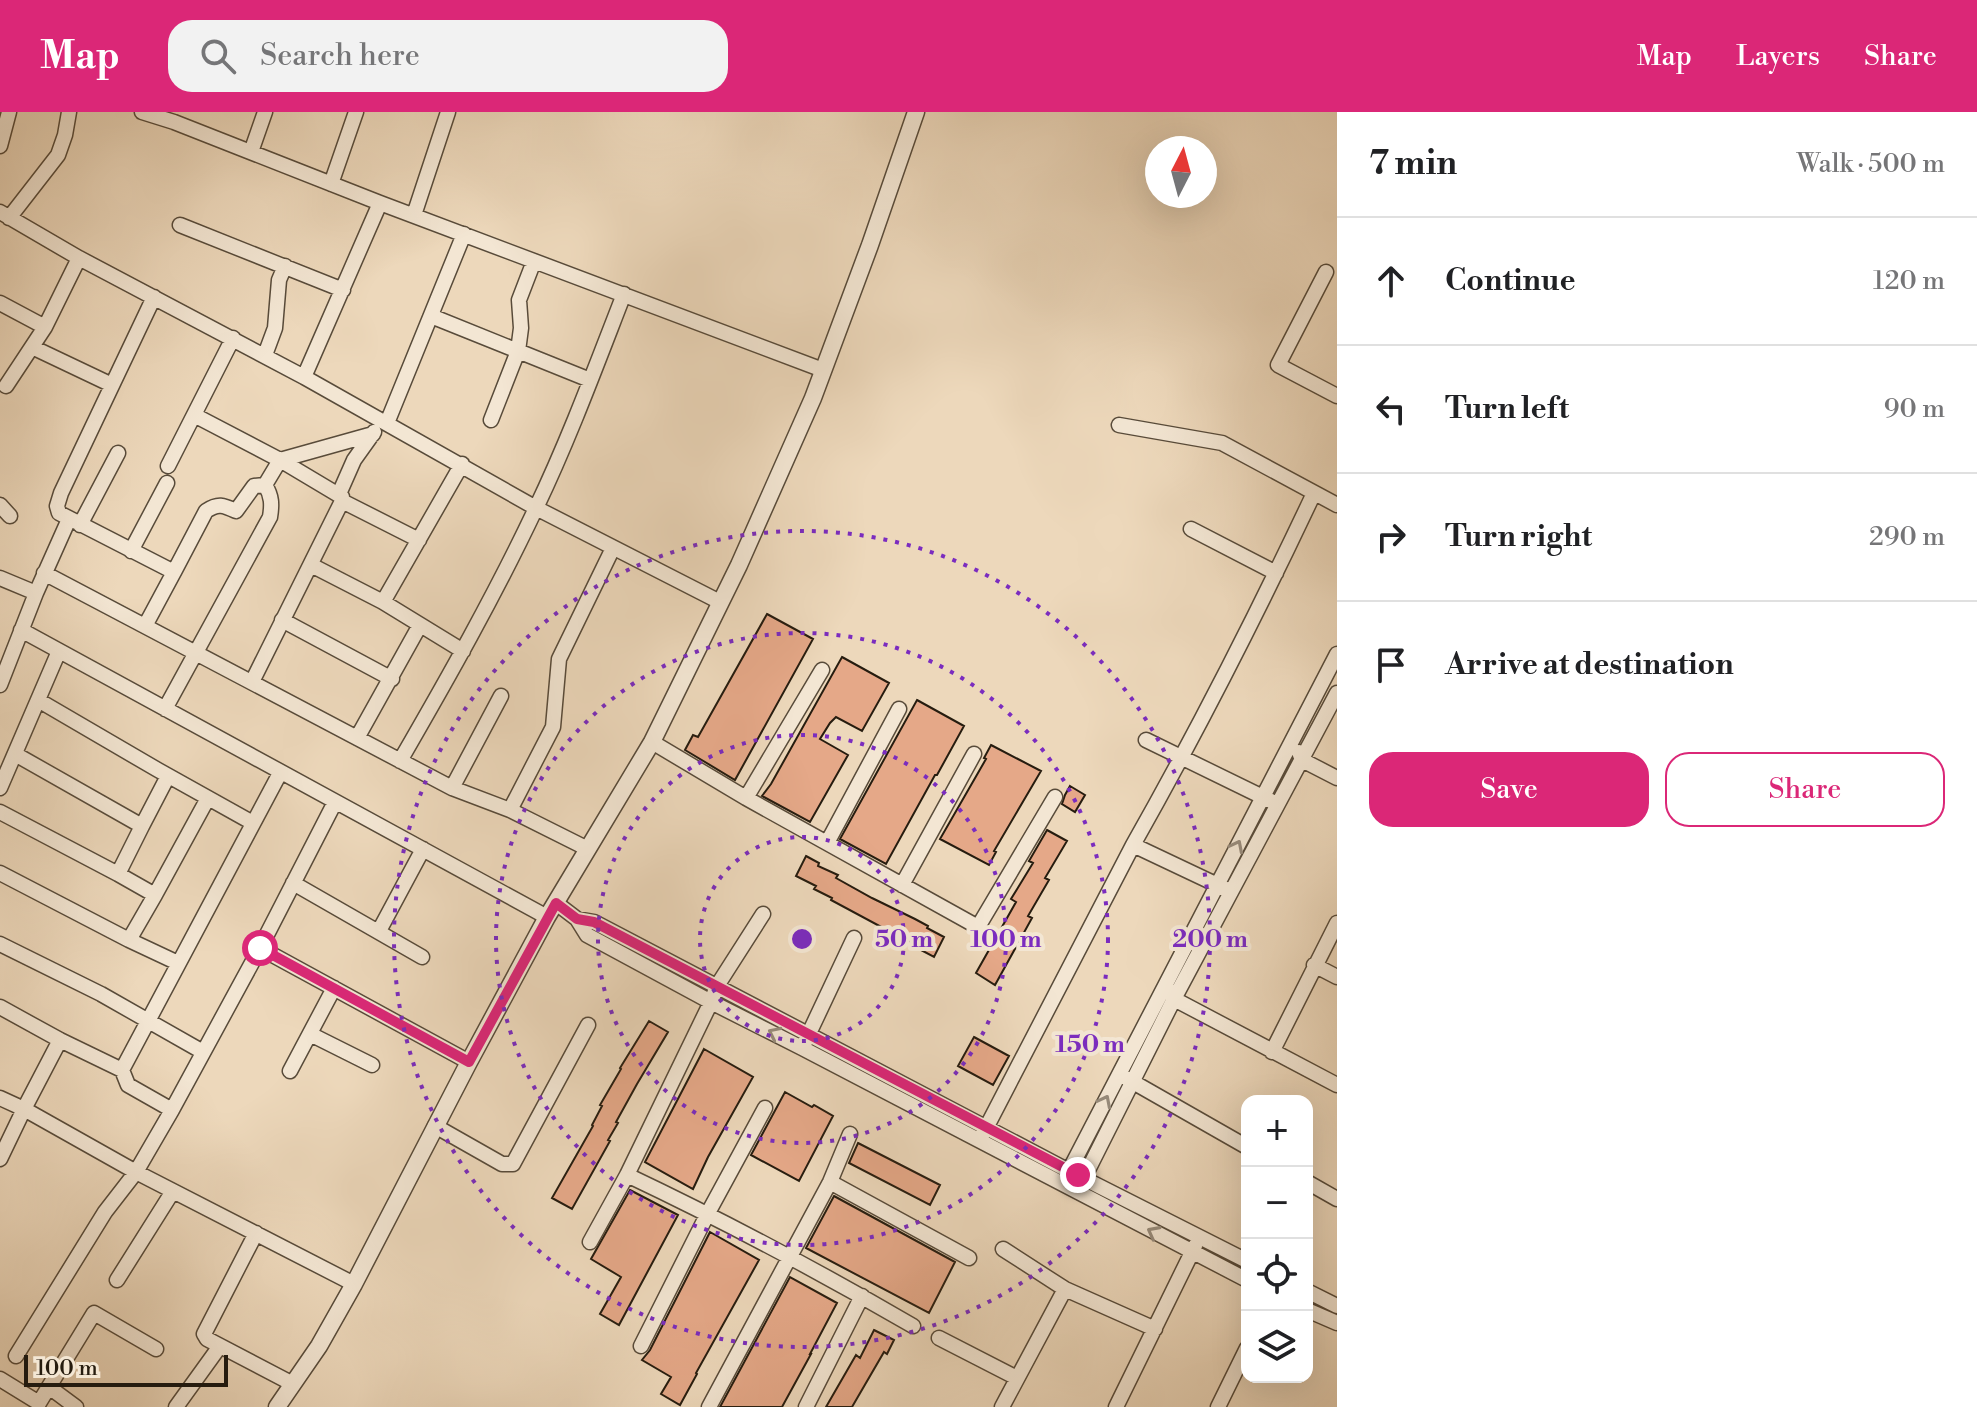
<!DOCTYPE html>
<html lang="en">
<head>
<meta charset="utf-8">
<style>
	body { margin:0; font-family:"Libre Bodoni",serif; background:#f2f2f2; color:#202124 }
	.controls { position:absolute; right:24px; bottom:24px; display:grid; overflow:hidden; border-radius:16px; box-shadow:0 8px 32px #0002 }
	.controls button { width:72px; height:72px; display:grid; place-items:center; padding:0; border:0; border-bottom:2px solid #e0e0e0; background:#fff; color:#202124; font:40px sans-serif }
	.compass { position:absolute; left:1145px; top:24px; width:72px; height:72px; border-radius:50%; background:#fff; box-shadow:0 8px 32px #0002; rotate:6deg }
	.scale { position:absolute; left:24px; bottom:20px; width:204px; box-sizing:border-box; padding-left:8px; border:4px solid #261c0f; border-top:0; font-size:22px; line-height:28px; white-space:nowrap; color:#261c0f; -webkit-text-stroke:6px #f3e6d3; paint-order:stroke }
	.stop { position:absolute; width:24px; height:24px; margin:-18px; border:6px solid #db2777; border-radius:50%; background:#fff }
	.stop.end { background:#db2777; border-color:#fff; box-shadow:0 2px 8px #0008 }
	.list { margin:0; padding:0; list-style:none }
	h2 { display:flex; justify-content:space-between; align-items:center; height:104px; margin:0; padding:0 32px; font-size:34px }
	h2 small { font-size:26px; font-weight:400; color:#757577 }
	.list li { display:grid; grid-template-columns:52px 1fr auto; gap:24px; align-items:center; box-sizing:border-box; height:128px; padding:0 32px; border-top:2px solid #e0e0e0 }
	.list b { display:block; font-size:30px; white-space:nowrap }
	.list em { font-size:26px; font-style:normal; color:#757577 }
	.actions { display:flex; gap:16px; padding:24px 32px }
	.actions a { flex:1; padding:18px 0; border:2px solid #db2777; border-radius:24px; text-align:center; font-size:28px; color:#db2777 }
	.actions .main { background:#db2777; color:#fff }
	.icon { flex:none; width:44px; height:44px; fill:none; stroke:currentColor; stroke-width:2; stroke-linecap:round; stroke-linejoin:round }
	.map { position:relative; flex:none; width:1337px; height:1295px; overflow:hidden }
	header { display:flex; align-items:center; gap:48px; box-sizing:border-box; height:112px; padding:0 40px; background:#db2777; color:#fff }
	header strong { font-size:38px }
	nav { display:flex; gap:44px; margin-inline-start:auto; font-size:28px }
	.search { width:560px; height:72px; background:#f2f2f2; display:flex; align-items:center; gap:20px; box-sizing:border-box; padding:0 28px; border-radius:24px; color:#757577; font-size:30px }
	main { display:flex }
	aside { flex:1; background:#fff }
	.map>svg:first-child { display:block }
</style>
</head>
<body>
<header>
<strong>Map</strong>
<div class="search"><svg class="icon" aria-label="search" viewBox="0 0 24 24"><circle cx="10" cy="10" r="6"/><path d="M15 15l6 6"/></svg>Search here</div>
<nav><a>Map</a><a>Layers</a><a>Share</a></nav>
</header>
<main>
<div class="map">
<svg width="1337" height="1295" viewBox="0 0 1337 1295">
	<rect width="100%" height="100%" fill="#edd8bb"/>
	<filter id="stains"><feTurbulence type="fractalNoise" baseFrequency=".0025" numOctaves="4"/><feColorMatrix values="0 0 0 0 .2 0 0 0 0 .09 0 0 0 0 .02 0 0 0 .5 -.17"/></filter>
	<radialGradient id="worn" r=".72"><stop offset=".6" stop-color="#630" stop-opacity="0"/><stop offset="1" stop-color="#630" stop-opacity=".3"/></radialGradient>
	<!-- building -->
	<path fill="#e5a888" stroke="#261c0f" stroke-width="2" d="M767 502 813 527 735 668 685 638 693 623 698 625Z
		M842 545 889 571 862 619 836 605 830 611 820 627 848 643 810 710 762 684 771 672Z
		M917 588 964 614 937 663H935L886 752 840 727Z
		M991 633 1041 659 994 739 996 740 989 753 940 727 986 647 984 646Z
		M1070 674 1085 683 1075 700 1062 692 1065 683Z
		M1047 718 1067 729 1045 766 1049 768 1028 804 1032 806 995 873 976 861 1016 790 1011 787 1033 751 1029 749Z
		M806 744 819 751 818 754 838 763 836 766 872 786 915 807 928 814 927 816 944 825 934 845 921 838 922 836 899 823 898 824 831 788 832 786 814 777 816 774 796 764Z
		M649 909 668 920 637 972 616 1010 618 1011 608 1028 610 1029 572 1097 552 1086 593 1014 592 1013 602 994 600 993 621 957 620 956Z
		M974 925 1009 944 993 973 958 954Z
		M704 937 753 965 708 1045 693 1077 645 1050Z
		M785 980 812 995 814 993 833 1004 799 1069 751 1043Z
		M858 1031 940 1073 930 1093 849 1051Z
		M630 1078 678 1103 619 1213 600 1202 621 1165 591 1147Z
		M834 1084 955 1150 929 1201 806 1136Z
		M710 1120 759 1148 696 1261 697 1262 680 1293 661 1282 671 1265 642 1248 650 1238Z
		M790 1165 837 1191 810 1242H811L782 1295H720Z
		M874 1218 894 1228 887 1242 884 1240 852 1295H826L856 1243 860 1246Z"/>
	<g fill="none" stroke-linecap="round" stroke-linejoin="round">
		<defs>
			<path id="minor" d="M142 0 174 10 380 91 823 258
				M0 34 9 0
				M251 40 265 0
				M331 72 356 0
				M0 100 79 146 304 265 536 396 720 490
				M414 103 448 0
				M9 106 58 43 65 23 69 0
				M180 113 343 178
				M1326 160 1278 253 1337 284
				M154 185 61 381 57 394 59 401 174 460 206 399C218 391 223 393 236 399L254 374 265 373 280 348 373 322
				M0 191 45 215
				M431 204 590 268
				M32 235 112 273
				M265 243 275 216 279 168 285 154
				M304 265 380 91
				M6 274 45 215 79 146
				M194 303 280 348 342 385V389L252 570
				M491 308 518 239 521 216 519 188 534 149
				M387 311 464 122
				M1119 313 1222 331 1337 393
				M168 354 233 226
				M339 382 354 348 374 320
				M342 389 419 428
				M0 393 10 404
				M80 413 118 341
				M1191 417 1276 461
				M131 439 167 371
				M311 453 383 490 463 539
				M44 461 452 676 510 698 588 737
				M0 466 36 481
				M383 490 462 352
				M282 508 392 567
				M145 514 174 460
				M21 518 547 805
				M0 573 36 481 69 407
				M38 588 158 658 253 711
				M165 597 270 405C272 393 272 384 265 373
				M357 626 420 513
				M1146 628 1271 689
				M652 630 746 686 978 815 1055 685
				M1299 640 1302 648 1337 666
				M15 642 142 714 118 762
				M400 649C448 566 495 483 536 396 569 327 596 254 624 182
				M0 676 59 539
				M452 676 501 584
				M746 686 822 558
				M510 698 553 615 559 547 613 436
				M0 700 118 762 155 783 129 828
				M142 714 168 664
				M827 731 899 597
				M1133 733C1198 618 1258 500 1314 381
				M0 761 129 828 178 851
				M293 771 422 845
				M902 773 974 642
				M155 783 208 686
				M556 791 577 807
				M379 819 423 737
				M0 832 101 882 203 940
				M260 836 469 950
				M1314 853 1337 865
				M1170 878 1174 887 1337 973
				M0 895 60 928 122 958
				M310 922 372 953
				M805 930 854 826
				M1272 940 1337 811
				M290 959 334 876
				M1126 966 1247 1035
				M0 986 24 997 136 1060 354 1172
				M172 998 260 836 335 690
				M435 1014 502 1052H513L588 913
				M983 1022 1133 733 1226 777
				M0 1047 24 997 60 928
				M1069 1059 1337 542
				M627 1063C724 1109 820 1160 913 1214
				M1084 1066 1174 887 1337 581
				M830 1070 969 1146
				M1307 1070 1337 1087
				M256 1121 204 1222 207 1227 293 1272
				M590 1130 627 1063 711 890 717 874 763 802
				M1003 1137 1065 1177 1155 1217
				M1247 1149 1069 1059 594 810 577 807 587 823 711 890 802 936 1247 1168
				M117 1168 173 1079
				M1307 1179 1337 1194
				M1307 1198 1337 1211
				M939 1226 1017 1266
				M641 1234 708 1101 765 996
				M16 1244 105 1100 136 1060 172 998 128 973 122 958 280 661
				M0 1267 39 1291 94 1201 156 1237
				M49 1275 76 1295
				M176 1295 220 1234
				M709 1295 830 1070 850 1022
				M806 1295 862 1184
				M1002 1295 1065 1177
				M1116 1295 1195 1134
				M1218 1295 1247 1236"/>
			<path id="tertiary" d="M277 1295 319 1234 354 1172 469 950 547 805 652 630 739 453 813 286 870 133 916 0"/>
		</defs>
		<!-- minor casing -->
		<use href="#minor" stroke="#584b3a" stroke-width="17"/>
		<!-- tertiary casing -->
		<use href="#tertiary" stroke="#584b3a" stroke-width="19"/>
		<!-- minor -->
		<use href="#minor" stroke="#f3e6d3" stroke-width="14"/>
		<!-- tertiary -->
		<use href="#tertiary" stroke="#f3e6d3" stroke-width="16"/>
	</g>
	<!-- one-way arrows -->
	<defs><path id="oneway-chevron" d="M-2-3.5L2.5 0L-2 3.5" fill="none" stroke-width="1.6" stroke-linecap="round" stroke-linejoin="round" transform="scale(2)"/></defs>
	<g stroke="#978b7b">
		<use href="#oneway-chevron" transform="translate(1237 734) rotate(-63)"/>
		<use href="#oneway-chevron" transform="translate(774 921) rotate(-154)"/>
		<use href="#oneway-chevron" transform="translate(1105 989) rotate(-63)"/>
		<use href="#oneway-chevron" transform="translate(1153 1120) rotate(-152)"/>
	</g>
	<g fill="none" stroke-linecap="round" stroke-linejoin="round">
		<!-- route -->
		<path stroke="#db2777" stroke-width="10" d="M260 836 469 950 556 791 577 807 594 810 1078 1063"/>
	</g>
	<!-- distance rings -->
	<g fill="none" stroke="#7b2cbf" stroke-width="4" stroke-dasharray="4 8">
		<circle cx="802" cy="827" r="102"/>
		<circle cx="802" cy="827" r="204"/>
		<circle cx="802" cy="827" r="306"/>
		<circle cx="802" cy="827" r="408"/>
	</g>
	<circle cx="802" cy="827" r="12" fill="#7b2cbf" stroke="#f3e6d3" stroke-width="4"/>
	<g font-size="24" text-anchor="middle" font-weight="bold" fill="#7b2cbf" stroke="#f3e6d3" stroke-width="8" stroke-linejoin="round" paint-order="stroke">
		<text x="904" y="835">50 m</text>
		<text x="1006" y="835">100 m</text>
		<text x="1210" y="835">200 m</text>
		<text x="1090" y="940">150 m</text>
	</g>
	<rect width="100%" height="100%" filter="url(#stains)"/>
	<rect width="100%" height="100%" fill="url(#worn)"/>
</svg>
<div class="controls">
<button>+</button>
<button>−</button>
<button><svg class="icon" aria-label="locate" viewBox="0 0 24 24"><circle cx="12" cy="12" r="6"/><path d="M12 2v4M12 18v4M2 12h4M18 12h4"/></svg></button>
<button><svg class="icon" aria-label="layers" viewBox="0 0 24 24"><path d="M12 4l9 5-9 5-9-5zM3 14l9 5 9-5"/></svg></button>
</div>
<svg class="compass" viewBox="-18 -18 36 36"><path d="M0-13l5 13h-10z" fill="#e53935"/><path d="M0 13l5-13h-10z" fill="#757577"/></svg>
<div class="scale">100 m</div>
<div class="stop" style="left:260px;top:836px"></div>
<div class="stop end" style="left:1078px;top:1063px"></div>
</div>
<aside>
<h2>7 min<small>Walk · 500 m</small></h2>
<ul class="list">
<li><svg class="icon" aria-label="ahead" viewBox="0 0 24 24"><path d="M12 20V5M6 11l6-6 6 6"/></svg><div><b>Continue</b></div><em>120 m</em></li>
<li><svg class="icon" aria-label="left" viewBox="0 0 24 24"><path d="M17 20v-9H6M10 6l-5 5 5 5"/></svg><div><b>Turn left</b></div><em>90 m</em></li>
<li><svg class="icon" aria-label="right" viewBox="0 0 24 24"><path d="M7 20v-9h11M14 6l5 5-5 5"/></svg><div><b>Turn right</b></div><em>290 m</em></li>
<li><svg class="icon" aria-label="arrive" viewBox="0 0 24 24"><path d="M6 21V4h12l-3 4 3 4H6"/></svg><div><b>Arrive at destination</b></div></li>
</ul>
<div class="actions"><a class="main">Save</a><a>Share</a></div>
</aside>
</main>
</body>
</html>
